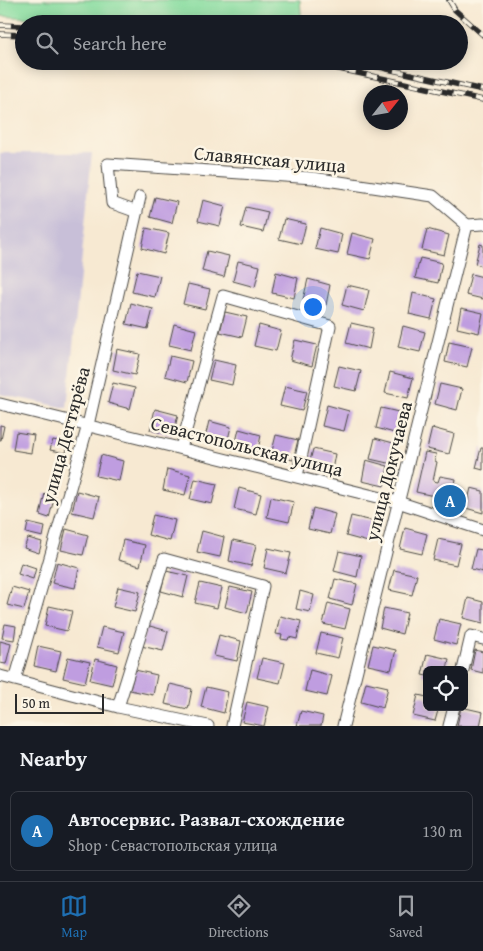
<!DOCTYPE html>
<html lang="en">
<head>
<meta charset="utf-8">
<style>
	body { margin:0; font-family:"Gentium Book Plus",serif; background:#242831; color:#f1f3f6 }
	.controls { position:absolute; right:15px; bottom:15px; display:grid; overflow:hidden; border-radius:8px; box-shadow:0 2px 12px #0003 }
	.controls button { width:45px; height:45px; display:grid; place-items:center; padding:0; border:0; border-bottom:1px solid #363941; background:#171b24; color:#f1f3f6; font:25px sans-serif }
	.compass { position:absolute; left:363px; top:85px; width:45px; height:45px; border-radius:50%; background:#171b24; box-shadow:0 2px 12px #0003; rotate:59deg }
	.scale { position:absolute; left:15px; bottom:12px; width:89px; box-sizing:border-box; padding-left:5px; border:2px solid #2b2b2b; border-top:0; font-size:14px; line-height:18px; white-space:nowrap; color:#2b2b2b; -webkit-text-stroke:4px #fcf5e5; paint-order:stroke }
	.you { position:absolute; left:312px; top:306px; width:18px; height:18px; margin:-12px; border:4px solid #fff; border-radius:50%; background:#1a73e8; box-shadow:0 0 0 8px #1a73e833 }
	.badge { display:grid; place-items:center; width:32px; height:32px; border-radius:50%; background:#1f6fb2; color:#fff; font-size:16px; font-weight:700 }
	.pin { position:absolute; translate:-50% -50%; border:2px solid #fff; box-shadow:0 1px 5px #0006 }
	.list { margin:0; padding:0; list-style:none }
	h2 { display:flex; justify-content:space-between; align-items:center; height:65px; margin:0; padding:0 20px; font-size:21px }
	h2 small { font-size:16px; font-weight:400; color:#9ea1a6 }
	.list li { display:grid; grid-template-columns:32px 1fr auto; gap:15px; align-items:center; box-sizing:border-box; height:80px; margin:0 10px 10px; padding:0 10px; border:1px solid #363941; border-radius:8px }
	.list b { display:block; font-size:19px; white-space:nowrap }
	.list p { margin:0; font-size:16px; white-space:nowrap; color:#9ea1a6 }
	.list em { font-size:16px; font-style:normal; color:#9ea1a6 }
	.icon { flex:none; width:28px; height:28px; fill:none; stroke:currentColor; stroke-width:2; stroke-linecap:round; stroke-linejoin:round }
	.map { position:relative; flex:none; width:483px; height:726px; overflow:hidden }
	.search { position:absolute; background:#171b24; box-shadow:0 2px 12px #0003; left:15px; right:15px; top:15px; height:55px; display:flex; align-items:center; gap:12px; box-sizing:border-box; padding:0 18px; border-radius:28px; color:#9ea1a6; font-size:19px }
	.sheet { height:155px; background:#171b24 }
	nav { display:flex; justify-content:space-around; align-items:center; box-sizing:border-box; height:70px; border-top:1px solid #363941; background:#171b24; font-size:14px; color:#9ea1a6 }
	nav a { display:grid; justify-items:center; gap:2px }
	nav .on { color:#1f6fb2 }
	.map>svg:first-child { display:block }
</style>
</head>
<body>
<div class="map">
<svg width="483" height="726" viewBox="0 0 483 726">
	<rect width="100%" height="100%" fill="#fcf5e5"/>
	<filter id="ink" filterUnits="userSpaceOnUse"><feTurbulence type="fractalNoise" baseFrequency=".02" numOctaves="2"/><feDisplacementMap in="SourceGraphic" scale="10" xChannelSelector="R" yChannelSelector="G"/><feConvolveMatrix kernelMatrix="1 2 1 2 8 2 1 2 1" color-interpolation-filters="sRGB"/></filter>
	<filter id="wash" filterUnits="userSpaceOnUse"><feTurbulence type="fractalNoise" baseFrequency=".0096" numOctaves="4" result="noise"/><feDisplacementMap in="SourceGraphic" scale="20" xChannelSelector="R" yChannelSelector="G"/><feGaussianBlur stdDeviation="1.12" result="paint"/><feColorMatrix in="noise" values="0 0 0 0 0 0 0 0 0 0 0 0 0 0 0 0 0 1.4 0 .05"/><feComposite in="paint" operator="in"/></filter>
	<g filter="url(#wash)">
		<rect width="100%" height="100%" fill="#f7e9d2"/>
		<!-- industrial -->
		<path fill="#c8bfd8" d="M0 153H92L67 408 0 394Z"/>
		<!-- green -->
		<path fill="#86dc9f" stroke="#588465" d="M0 0H300L302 24H118L0 16Z"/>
		<g id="blocks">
			<!-- building -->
			<path fill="#bf9de0" d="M155 197 177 202 172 223 150 217Z
				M203 200 225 206 220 226 198 221Z
				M246 207 268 212 263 232 241 227Z
				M284 219 306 224 301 244 279 239Z
				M146 228 169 233 164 254 142 248Z
				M320 228 342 234 338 254 315 249Z
				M427 229 449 235 444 255 422 250Z
				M352 233 375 239 370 259 347 254Z
				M480 244 483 245V266L475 264Z
				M207 251 229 256 224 277 202 271Z
				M420 258 442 263 438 283 415 278Z
				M238 261 260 266 255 287 233 281Z
				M137 271 160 276 155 297 132 292Z
				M276 272 298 278 294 298 272 293Z
				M471 274 483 277V299L466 295Z
				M308 279 330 285 326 305 303 300Z
				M188 284 210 289 205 309 183 304Z
				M347 285 369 290 364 311 342 305Z
				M413 293 436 299 431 319 409 314Z
				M131 303 153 309 148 329 126 324Z
				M461 308 483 313 479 333 457 328Z
				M225 312 247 317 242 337 220 332Z
				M351 323 373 328 369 349 346 343Z
				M174 324 196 330 191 350 169 345Z
				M259 325 281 331 276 351 254 346Z
				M403 326 425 332 420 352 398 347Z
				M295 340 317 345 312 366 290 360Z
				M449 342 472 347 467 367 445 362Z
				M117 349 140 354 135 375 113 370Z
				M170 356 192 361 187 382 165 376Z
				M214 360 236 365 232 385 209 380Z
				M339 366 361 371 356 391 334 386Z
				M390 372 413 378 408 398 385 393Z
				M113 383 135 388 130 409 108 403Z
				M440 384 462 389 457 410 435 404Z
				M285 386 307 391 302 411 280 406Z
				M327 405 349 411 344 431 322 426Z
				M381 408 403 413 398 434 376 428Z
				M155 409 178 415 173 435 150 430Z
				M209 421 231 427 226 447 204 442Z
				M0 425 4 426 1 440H0Z
				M432 428 454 434 449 454 427 449Z
				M239 429 261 435 257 455 234 450Z
				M16 432 34 435 31 453 13 450Z
				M276 435 298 440 293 460 271 455Z
				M375 438 397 444 392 464 370 459Z
				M53 440 68 443 66 453 50 450Z
				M481 448H483V470L476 468Z
				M313 449 335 454 331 475 308 469Z
				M425 452 436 454 435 461 437 462 433 481 438 482 440 476 456 479 452 500 416 492Z
				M101 455 123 461 119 481 96 476Z
				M366 460 388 466 384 486 362 481Z
				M167 469 190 475 185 495 163 490Z
				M195 479 217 484 212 504 190 499Z
				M239 488 261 494 256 514 234 509Z
				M471 488 483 491V513L466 508Z
				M77 491 99 497 94 517 72 512Z
				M45 493 55 495 49 518 40 515Z
				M271 497 294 502 289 522 267 517Z
				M313 508 335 514 330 534 308 529Z
				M153 515 175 520 170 541 148 535Z
				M351 516 373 521 368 542 346 536Z
				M28 523 45 527 43 537 26 533Z
				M405 528 427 534 422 554 400 549Z
				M66 529 88 535 83 555 61 550Z
				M202 531 224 537 220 557 197 552Z
				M28 538 42 542 39 553 24 548Z
				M438 539 461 544 456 565 433 560Z
				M123 540 145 545 140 566 118 560Z
				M233 540 256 545 251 566 229 561Z
				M268 548 291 553 286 573 264 568Z
				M476 549 483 550V572L471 569Z
				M339 551 361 556 357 577 334 571Z
				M57 562 79 568 75 588 52 583Z
				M21 563 36 568 33 579 18 574Z
				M394 570 417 575 412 595 389 590Z
				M166 571 188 576 183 597 161 591Z
				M335 579 357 584 352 605 330 599Z
				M200 583 222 588 217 608 195 603Z
				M12 587 29 592 24 609 7 605Z
				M118 587 140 592 135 612 113 607Z
				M230 587 252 592 247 613 225 607Z
				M300 591 314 595 310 612 296 609Z
				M468 598 483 602V623L463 618Z
				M328 603 350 609 345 629 323 624Z
				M49 606 72 611 67 631 45 626Z
				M384 608 407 613 402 634 380 628Z
				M280 616 301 621 297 639 289 637 288 640 281 639 282 635 276 634Z
				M439 619 461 624 456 645 434 639Z
				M5 624 16 626 14 640 2 638Z
				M146 625 168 631 163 651 141 646Z
				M102 627 124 632 119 652 97 647Z
				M321 633 343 638 338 658 316 653Z
				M219 635 241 641 237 661 214 656Z
				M0 641 11 644 6 664 0 663Z
				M373 645 396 650 391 670 368 665Z
				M38 646 61 651 56 671 34 666Z
				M475 650 483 652V673L471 670Z
				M427 654 449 659 447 670H427V676L422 675Z
				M68 657 90 662 85 683 63 678Z
				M262 658 285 663 280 683 257 678Z
				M95 659 117 665 112 685 90 680Z
				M135 670 157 675 153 695 130 690Z
				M310 670 332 676 327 696 305 691Z
				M366 682 388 687 383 708 361 702Z
				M170 684 192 689 188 709 165 704Z
				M206 687 228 692 224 713 201 707Z
				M418 695 427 697V707H439L435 721 413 716Z
				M247 702 269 707 264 726 242 722Z
				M461 707 483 712 480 726H457Z
				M301 711 323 716 321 726H297Z"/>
		</g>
	</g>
	<g filter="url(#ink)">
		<use href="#blocks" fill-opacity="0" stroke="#4a4844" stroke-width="1"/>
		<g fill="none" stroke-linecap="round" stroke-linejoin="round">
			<defs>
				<path id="minor" d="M137 212 112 203 108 164 313 178 433 196 467 225 483 224
					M0 404 398 502 483 530
					M181 448 223 296 330 326 297 476
					M463 670 471 636 483 639
					M0 676 118 707 208 726
					M15 680 88 425 140 197
					M118 707 164 559 263 586 232 726
					M343 726 467 225
					M449 726 454 707"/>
			</defs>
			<!-- minor casing -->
			<use href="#minor" stroke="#4a4844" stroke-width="13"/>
			<!-- minor -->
			<use href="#minor" stroke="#fff" stroke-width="11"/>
			<defs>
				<path id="rail" d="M449 0 455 10 483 35
					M0 25 24 26
					M0 34 24 35
					M302 61 483 100
					M351 61 483 90"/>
			</defs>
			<!-- rail casing -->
			<use href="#rail" stroke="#2b2b2b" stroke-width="5.5"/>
			<!-- rail -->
			<use href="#rail" stroke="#fcf5e5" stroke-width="4" stroke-dasharray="11" stroke-linecap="butt"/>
		</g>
	</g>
	<g text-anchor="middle" stroke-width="5" stroke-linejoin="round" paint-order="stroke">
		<!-- street labels -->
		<g font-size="19" fill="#2b2b2b" stroke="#fcf5e5">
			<text transform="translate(270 159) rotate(5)" y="7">Славянская улица</text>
			<text transform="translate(65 435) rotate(-75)" y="7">улица Дегтярёва</text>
			<text transform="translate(247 446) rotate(14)" y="7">Севастопольская улица</text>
			<text transform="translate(388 471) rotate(-76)" y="7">улица Докучаева</text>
		</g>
	</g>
</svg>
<div class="controls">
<button><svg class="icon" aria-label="locate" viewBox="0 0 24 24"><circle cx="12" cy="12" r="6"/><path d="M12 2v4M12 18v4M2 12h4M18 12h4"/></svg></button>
</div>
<svg class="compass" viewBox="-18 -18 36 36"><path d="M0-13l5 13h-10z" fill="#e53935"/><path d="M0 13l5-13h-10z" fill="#9ea1a6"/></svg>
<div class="scale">50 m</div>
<div class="you"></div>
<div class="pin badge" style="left:450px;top:501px">A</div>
<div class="search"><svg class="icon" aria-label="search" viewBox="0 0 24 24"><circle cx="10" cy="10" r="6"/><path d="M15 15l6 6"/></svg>Search here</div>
</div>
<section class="sheet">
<h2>Nearby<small></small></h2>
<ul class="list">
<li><span class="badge">A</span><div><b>Автосервис. Развал-схождение</b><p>Shop · Севастопольская улица</p></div><em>130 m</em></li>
</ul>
</section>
<nav>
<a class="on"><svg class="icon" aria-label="map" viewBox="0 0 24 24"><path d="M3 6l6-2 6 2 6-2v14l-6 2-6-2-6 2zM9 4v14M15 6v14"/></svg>Map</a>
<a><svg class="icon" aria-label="directions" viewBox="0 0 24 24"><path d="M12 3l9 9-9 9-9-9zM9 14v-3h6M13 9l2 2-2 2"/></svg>Directions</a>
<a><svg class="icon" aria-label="saved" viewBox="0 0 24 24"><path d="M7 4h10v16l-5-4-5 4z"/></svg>Saved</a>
</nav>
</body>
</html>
